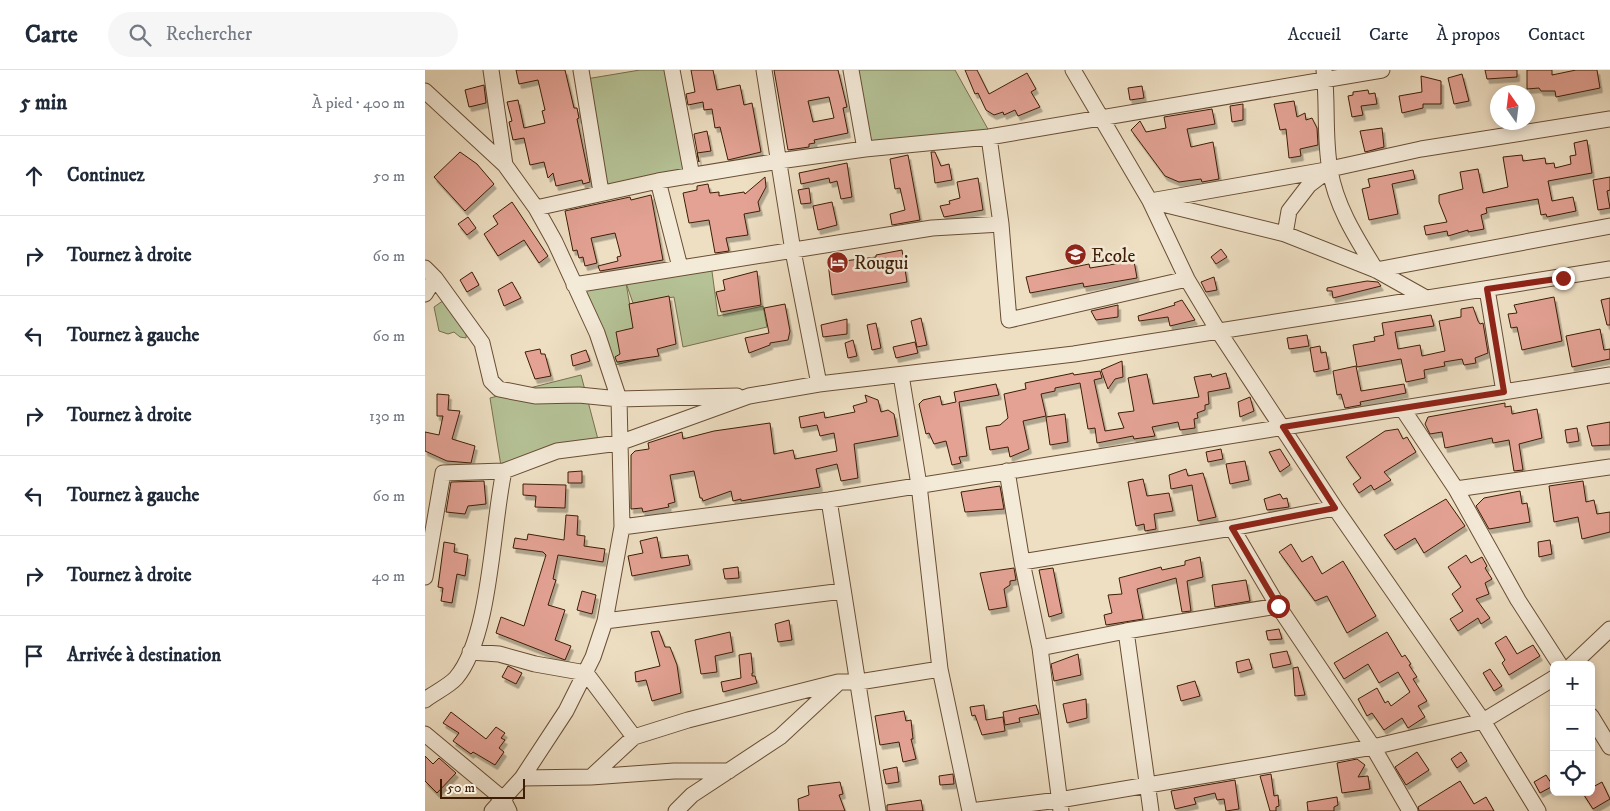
<!DOCTYPE html>
<html lang="fr">
<head>
<meta charset="utf-8">
<style>
	body { margin:0; font-family:"IM FELL DW Pica",serif; background:#f6f6f7; color:#1f2937 }
	.controls { position:absolute; right:15px; bottom:15px; display:grid; overflow:hidden; border-radius:8px; box-shadow:0 2px 8px #0003 }
	.controls button { width:45px; height:45px; display:grid; place-items:center; padding:0; border:0; border-bottom:1px solid #e0e1e3; background:#fff; color:#1f2937; font:25px sans-serif }
	.compass { position:absolute; left:1065px; top:15px; width:45px; height:45px; border-radius:50%; background:#fff; box-shadow:0 2px 8px #0003; rotate:346deg }
	.scale { position:absolute; left:15px; bottom:12px; width:85px; box-sizing:border-box; padding-left:5px; border:2px solid #3d1e05; border-top:0; font-size:14px; line-height:18px; white-space:nowrap; color:#3d1e05; -webkit-text-stroke:4px #f4ead8; paint-order:stroke }
	.stop { position:absolute; width:15px; height:15px; margin:-11px; border:4px solid #8f2418; border-radius:50%; background:#fff }
	.stop.end { background:#8f2418; border-color:#fff; box-shadow:0 1px 5px #0008 }
	.list { margin:0; padding:0; list-style:none }
	h2 { display:flex; justify-content:space-between; align-items:center; height:65px; margin:0; padding:0 20px; font-size:21px }
	h2 small { font-size:16px; font-weight:400; color:#747a83 }
	.list li { display:grid; grid-template-columns:32px 1fr auto; gap:15px; align-items:center; box-sizing:border-box; height:80px; padding:0 20px; border-top:1px solid #e0e1e3 }
	.list b { display:block; font-size:19px; white-space:nowrap }
	.list em { font-size:16px; font-style:normal; color:#747a83 }
	.icon { flex:none; width:28px; height:28px; fill:none; stroke:currentColor; stroke-width:2; stroke-linecap:round; stroke-linejoin:round }
	.map { position:relative; flex:none; width:1185px; height:741px; overflow:hidden }
	header { display:flex; align-items:center; gap:30px; box-sizing:border-box; height:70px; padding:0 25px; background:#fff; border-bottom:1px solid #e0e1e3 }
	header strong { font-size:24px }
	nav { display:flex; gap:28px; margin-inline-start:auto; font-size:18px }
	.search { width:350px; height:45px; background:#f6f6f7; display:flex; align-items:center; gap:12px; box-sizing:border-box; padding:0 18px; border-radius:28px; color:#747a83; font-size:19px }
	main { display:flex }
	aside { flex:1; background:#fff }
	.map>svg:first-child { display:block }
</style>
</head>
<body>
<header>
<strong>Carte</strong>
<div class="search"><svg class="icon" aria-label="search" viewBox="0 0 24 24"><circle cx="10" cy="10" r="6"/><path d="M15 15l6 6"/></svg>Rechercher</div>
<nav><a>Accueil</a><a>Carte</a><a>À propos</a><a>Contact</a></nav>
</header>
<main>
<aside>
<h2>5 min<small>À pied · 400 m</small></h2>
<ul class="list">
<li><svg class="icon" aria-label="ahead" viewBox="0 0 24 24"><path d="M12 20V5M6 11l6-6 6 6"/></svg><div><b>Continuez</b></div><em>50 m</em></li>
<li><svg class="icon" aria-label="right" viewBox="0 0 24 24"><path d="M7 20v-9h11M14 6l5 5-5 5"/></svg><div><b>Tournez à droite</b></div><em>60 m</em></li>
<li><svg class="icon" aria-label="left" viewBox="0 0 24 24"><path d="M17 20v-9H6M10 6l-5 5 5 5"/></svg><div><b>Tournez à gauche</b></div><em>60 m</em></li>
<li><svg class="icon" aria-label="right" viewBox="0 0 24 24"><path d="M7 20v-9h11M14 6l5 5-5 5"/></svg><div><b>Tournez à droite</b></div><em>130 m</em></li>
<li><svg class="icon" aria-label="left" viewBox="0 0 24 24"><path d="M17 20v-9H6M10 6l-5 5 5 5"/></svg><div><b>Tournez à gauche</b></div><em>60 m</em></li>
<li><svg class="icon" aria-label="right" viewBox="0 0 24 24"><path d="M7 20v-9h11M14 6l5 5-5 5"/></svg><div><b>Tournez à droite</b></div><em>40 m</em></li>
<li><svg class="icon" aria-label="arrive" viewBox="0 0 24 24"><path d="M6 21V4h12l-3 4 3 4H6"/></svg><div><b>Arrivée à destination</b></div></li>
</ul>
</aside>
<div class="map">
<svg width="1185" height="741" viewBox="0 0 1185 741">
	<defs>
		<filter id="shadow"><feDropShadow dx="2.5" dy="4.5" stdDeviation="0" flood-color="#0004"/></filter>
	</defs>
	<rect width="100%" height="100%" fill="#eedfc3"/>
	<filter id="stains"><feTurbulence type="fractalNoise" baseFrequency=".004" numOctaves="4"/><feColorMatrix values="0 0 0 0 .2 0 0 0 0 .09 0 0 0 0 .02 0 0 0 .5 -.17"/></filter>
	<radialGradient id="worn" r=".72"><stop offset=".6" stop-color="#630" stop-opacity="0"/><stop offset="1" stop-color="#630" stop-opacity=".3"/></radialGradient>
	<!-- green -->
	<path fill="#b5c296" stroke="#79704e" d="M215 0H243L261 101 178 117 161 9Z
		M429 0H530L564 61 442 74Z
		M286 194 293 246 338 236 342 257 258 277 249 227 208 233 201 213 214 289 190 295 151 217Z
		M22 228 42 255 41 268 35 267 29 262 23 264 14 261 9 237Z
		M156 305 175 377 76 396 65 328Z"/>
	<!-- building -->
	<path fill="#e3a294" stroke="#3d1e05" fill-rule="evenodd" filter="url(#shadow)" d="M91 0H140L149 38H152L154 48 152 49 165 112 158 114 157 110 131 116 128 103 123 108 119 92 105 95 99 68 88 70 84 52 87 51 82 32 93 30 99 58 120 53 117 41 120 40 113 10 94 14Z
		M266 0H288L292 20 315 15 319 35 327 33 336 82 303 90 295 57 290 58 287 39 279 40 278 32 263 35 261 24 270 22Z
		M349 0H413L422 37 418 38 423 63 389 70 390 73 384 74V77L363 80ZM404 27 409 48 388 52 383 31Z
		M540 0H552L564 24 602 3 611 19 606 22 615 37 593 46 590 40 579 45 578 42 569 45 561 40 553 23 550 24Z
		M1060 0H1092V7L1062 9Z
		M1102 0H1127V5L1151 0H1172L1175 18 1131 27 1130 21H1116L1114 18 1102 19Z
		M1037 4 1044 31 1029 34 1023 8Z
		M996 6 1016 11V34H998V38L977 43 974 26 997 22Z
		M59 15 61 33 44 37 40 20Z
		M717 16 719 28 705 30 703 18Z
		M943 20 944 24 950 23 952 34 936 36 938 45 927 47 923 26 928 25V22Z
		M869 31 872 47 880 43 881 50 887 48 892 58 893 75 875 79 876 86 864 88 861 59 855 60 849 34Z
		M818 34V50L807 52 805 36Z
		M787 39 790 54 762 59 766 77 788 72 794 109 777 112 776 109 754 112 740 106 706 60 715 51 721 62 741 58 739 47Z
		M957 58 959 77 940 82 935 61Z
		M282 61 286 81 272 83 274 92 269 64Z
		M1162 70 1167 103 1123 111 1127 131 1148 127 1151 141 1122 147 1121 144 1116 145 1113 129 1061 138 1062 143 1056 145 1059 159 1043 162V160L1023 166 1022 161 1001 165 999 156 1022 152 1014 132V125L1038 119 1035 102 1053 99 1058 123 1083 117 1078 87 1097 85 1098 91 1120 88 1121 94 1129 93 1130 98 1146 94 1145 86 1151 85 1149 73Z
		M35 82 52 94 69 114 40 141 9 107Z
		M506 82H510L516 96 524 94 527 110 510 113Z
		M483 85 495 150 467 155 465 144 480 140 475 118 470 119 465 89Z
		M422 93 427 127 416 129 412 111 405 113 404 108 376 114 374 103Z
		M988 100 990 109 967 114 973 144 944 150 937 119 945 117 943 109Z
		M340 107 341 117 333 132 335 141 319 144 323 165 301 168 304 181 290 183 284 150 264 153 258 123 272 120V116L283 114 285 123 294 122V126L319 122 320 124Z
		M1185 107V120L1182 121 1185 138 1173 140 1168 110Z
		M553 108 558 140 519 147 515 136 525 134 524 131 535 128 532 112Z
		M384 118 386 133 376 134 373 120Z
		M226 125 238 190 175 201 173 196 193 191 192 187 196 186 190 163 166 168 172 193 160 196 158 187 154 188 152 180 148 181 140 141 205 127 206 130Z
		M87 132 123 186 114 193 99 170 73 186 59 164 73 154 68 146Z
		M407 132 412 155 393 160 388 136Z
		M43 147 51 158 42 165 33 154Z
		M796 179 802 187 791 194 786 187Z
		M477 180 482 212 407 225 403 193 451 187V185Z
		M709 191 712 208 659 217 658 213 605 223 601 207 664 194 665 198Z
		M332 201 336 235 296 242 291 222 300 220 298 210Z
		M47 202 54 215 42 222 35 210Z
		M789 207 792 220 781 222 776 212Z
		M942 211 953 212 956 216 908 228 907 221H902V218Z
		M87 212 96 228 79 236 73 220Z
		M244 226 251 274 232 279 234 286 192 292 190 287 195 284 191 262 208 258 204 234Z
		M1129 227 1137 271 1097 280 1092 257 1086 258 1083 244 1092 243 1089 235Z
		M1185 228V255H1182L1176 230Z
		M757 230 770 250 745 256 743 247 714 251 713 246 750 235 749 233Z
		M360 234 365 261 363 270 345 273V275L324 283 320 268 344 263 339 238Z
		M693 235V247L671 250 666 241Z
		M1048 237 1053 251 1055 254 1058 253 1063 283 1050 288 1051 293 1039 295 1037 289 1019 292 1020 296 999 300 1000 308 981 312 976 289 932 297 928 275 950 271 949 267 959 265 957 253 1006 245 1009 256 970 262 973 279 995 275 997 286 1020 281 1014 251 1036 247V239Z
		M496 248 502 275 492 277 486 251Z
		M422 249V264L398 267 396 255Z
		M451 253 456 278 447 280 442 255Z
		M1175 259 1179 280 1185 279V289L1147 297 1141 266Z
		M882 265 884 276 864 279 862 268Z
		M428 270 432 286 423 288 420 273Z
		M490 272 493 283 471 288 468 277Z
		M895 276 896 283 901 282 904 299 889 302 885 278Z
		M115 279 116 284H120L126 306 110 309 100 282Z
		M161 280 165 291 148 296 146 285Z
		M697 291 698 307 690 309 683 319 676 300Z
		M931 296 936 321 979 314 981 323 935 332 936 335 920 338 916 324 912 325 908 301Z
		M675 301 677 308 669 310 680 361 699 358 693 343 709 341 703 308 722 304 728 334 774 327 769 307 786 304 787 307 801 303 805 318 783 322 784 334 780 335V340L772 343 773 348 769 349 770 358 755 360 753 352 727 357 730 366 709 369 708 366 672 373 670 358 663 359 655 313 630 318V321L616 324 621 346 598 351 604 379 585 387 583 377 565 380 561 357 575 355 583 348 579 324 601 319 600 313 644 304 648 303 649 305Z
		M571 314 574 325 534 332 542 386 534 387 536 393 527 395 521 371 509 374 504 363 501 364 494 334 498 330 515 326 517 335 531 332 529 322Z
		M12 324 24 325 23 340 35 341 27 369 50 376 46 393 22 391 0 381V362L14 365 18 346H12Z
		M440 325 453 330 456 342 463 340 469 344 473 366 429 374 433 408 416 411 412 394 391 399 395 417 316 431V429L308 431 306 421 278 431 277 428H275L269 401 245 405 250 432 243 434 244 437 218 442 217 438 206 439V385L210 381 224 379 223 373 257 362 258 369 289 361 345 353 349 384 368 380 370 389 412 381 409 363 395 366 392 355 376 358 374 347 399 342 400 348 430 342 428 336 442 332Z
		M825 327 829 341 815 347 813 332Z
		M1080 333V337L1086 336 1087 344 1112 339 1117 368 1094 374 1098 400 1089 401 1084 370 1068 373 1067 368 1020 378 1017 362 1005 364 1000 354 1003 347Z
		M640 344 643 372 625 375 621 347Z
		M1185 352V375L1167 376 1162 356Z
		M1152 358 1154 371 1142 373 1140 360Z
		M973 359 978 369 982 367 991 382 959 402 966 410 949 420 946 415 934 423 928 414 936 408 921 387 960 361Z
		M796 379 798 389 783 392 781 382Z
		M855 379 865 395 855 402 844 382Z
		M820 391 824 410 805 414 801 394Z
		M761 399 763 406 778 403 791 447 773 451 767 415 746 419 744 405Z
		M157 401V413H143V402Z
		M718 409 722 426 744 423 748 441 729 444 731 459 720 461 719 454 711 456 703 412Z
		M59 411 61 434 43 436 40 444 21 442 26 412Z
		M1158 411 1161 432 1169 430 1172 444 1185 442V462L1157 469 1153 447 1129 452 1124 416Z
		M98 414 141 415 140 438 110 437 111 426 98 425Z
		M575 416 579 439 540 442 536 422Z
		M1095 421 1097 434 1102 433 1105 452 1064 459 1051 436 1059 428Z
		M855 424 858 429 862 428 864 437 842 440 839 429Z
		M1021 429 1040 456 999 483 990 468 970 480 959 465Z
		M141 445 153 446 152 465 160 466 159 476 180 479 178 492 133 485 128 509 131 510 123 535 140 540 130 570 146 576 140 590 71 563 76 547 99 556 121 485 118 482 88 478 90 468 102 470 103 464 139 470Z
		M232 467 236 488 263 485 265 495 207 506 203 486 218 483 215 471Z
		M1125 470 1127 484 1114 487 1113 472Z
		M19 472 30 474 29 482 43 485 40 506 32 504 27 533 16 531 18 518 13 517Z
		M866 474 877 492 887 486 897 504 918 491 951 546 922 563 902 526 890 531 854 482Z
		M1041 485 1046 493 1057 487 1062 496 1060 498 1067 509 1060 513 1064 524 1051 529 1065 548 1056 554 1053 548 1033 561 1025 549 1038 541 1027 524 1036 517 1023 497Z
		M775 487 778 507 762 511 766 541 757 542 751 508 712 519 718 549 681 555 679 545 687 543 683 525 697 524 694 508 736 497 737 500 760 495V491Z
		M313 497 314 508 300 509 298 499Z
		M589 498 591 510 585 511V515L579 519 582 537 564 540 555 503Z
		M628 498 637 543 624 547 614 500Z
		M821 510 825 531 790 537 787 515Z
		M157 521 171 525 167 544 152 540Z
		M364 550 367 570 353 572 350 554Z
		M854 559 857 569 843 570 841 561Z
		M234 561 240 577H245L252 595 256 623 227 631 221 610 211 612 210 602 235 596 226 562Z
		M305 562 308 582 290 586 292 602 276 604 270 570Z
		M962 562 977 587 980 585 986 594 984 595 992 607 988 609 1002 631 993 636 1000 647 983 658 977 648 959 660 947 643 942 646 933 629 952 618 960 633 963 631 966 636 985 622 973 602 954 613 943 594 919 609 909 593Z
		M1081 566 1092 584 1108 575 1115 586 1084 605 1077 593 1080 590 1070 573Z
		M862 581 866 594 848 598 845 584Z
		M326 583 328 603H327V606H330L332 613 298 622 296 612 316 608 314 585Z
		M653 584 656 605 629 611 626 594Z
		M824 589 827 599 813 603 811 592Z
		M83 596 97 603 91 614 77 607Z
		M873 597 880 625 870 626 868 598Z
		M1065 599 1077 616 1069 621 1058 603Z
		M770 611 775 626 756 631 752 616Z
		M661 629 662 648 642 653 638 634Z
		M559 635 561 650 578 647 580 661 557 665 550 645 547 646 545 637Z
		M611 635 614 644 594 648 595 652 580 655 578 642Z
		M479 641 481 651 486 650 488 669H486L491 689 478 692 474 672 455 675 450 646Z
		M26 642 61 669 71 657 80 663 76 668 80 670 74 678 79 682 70 695 48 682 46 684 28 671 34 663 18 653Z
		M992 682 1004 700 981 715 970 697Z
		M1036 682 1042 691 1032 698 1026 689Z
		M0 686 8 694 14 688 31 703 12 723 0 711Z
		M932 689 940 695 933 707 943 706 945 719 917 723 912 693Z
		M472 697 474 712 461 714 458 700Z
		M528 704 529 714 515 715 514 706Z
		M846 704 849 726 853 725 854 736 851 737V741H845L835 706Z
		M1121 705 1128 716 1115 723 1109 712Z
		M810 710 814 739 801 741 799 729 792 730 790 723 769 728 771 734 750 739 746 721Z
		M1035 711 1049 734 1061 727 1069 741H994L993 737Z
		M415 712 418 724 414 725 420 741H374L373 729 384 725 383 716Z
		M1177 712 1185 729 1168 739 1157 722H1166V718Z
		M912 727 913 735 909 737V741H883L882 732Z
		M496 730 498 741H462V735Z"/>
	<g fill="none" stroke-linecap="round" stroke-linejoin="round">
		<defs>
			<path id="minor" d="M66 0 80 95
				M156 0 176 122
				M247 0 267 106
				M339 0 368 181 394 314
				M426 0 440 79
				M648 0 725 131 762 209 792 259 910 438 1058 651 1113 741
				M899 0C903 33 899 67 905 100 911 137 932 169 951 200L1185 156
				M0 21 80 95 111 138 130 172 172 263 194 329 197 457 180 551 168 587 141 641 97 708 67 741
				M564 67 576 154 584 250 762 209
				M233 111 255 197
				M731 130 901 100
				M725 131 860 164 864 141 884 115 905 99 996 79 1185 49
				M111 138 233 111 354 91 440 79 564 67 957 0
				M860 164 951 200 1001 228
				M0 198 10 208 57 273 66 311 74 319 110 326 154 325 194 329 312 326
				M149 215 507 158 576 154
				M1062 219 1079 322
				M0 224 10 208
				M476 305 494 415 515 599 545 741 634 730 948 677 1058 651 1129 608
				M977 338 1031 419 1093 530 1135 595
				M582 401 597 492 615 578 636 741
				M1031 419 1185 397
				M404 430 453 741
				M197 457 404 430 1185 305
				M807 458 853 536 948 677 985 741
				M597 492 807 458 910 438
				M0 507 18 403 79 401 132 381 194 373 324 326 394 314 649 284 1185 199
				M180 551 418 521
				M701 561 726 741
				M615 578 701 561 853 536
				M45 582 74 584 110 594 161 603 209 667
				M1147 595 1185 559
				M0 630C9 623 24 616 31 608 66 567 67 455 79 401
				M1166 646 1185 677
				M0 664 78 729 84 741
				M166 707 249 701H304
				M97 708 166 707 209 667 263 650 413 612H434L515 599
				M251 741 267 725 355 667 412 614"/>
		</defs>
		<!-- minor casing -->
		<use href="#minor" stroke="#694e34" stroke-width="17"/>
		<!-- minor -->
		<use href="#minor" stroke="#f4ead8" stroke-width="15"/>
	</g>
	<g fill="none" stroke-linecap="round" stroke-linejoin="round">
		<!-- route -->
		<path stroke="#8f2418" stroke-width="6" d="M853 536 807 458 910 438 858 357 1079 322 1062 219 1138 208"/>
	</g>
	<!-- icons -->
	<defs>
		<symbol id="school-disc" viewBox="-11 -11 22 22"><circle r="9.5" fill="#8f2418" stroke="#f4ead8"/><path d="M0-5L7-2L0 1L-7-2ZM-4 1L0 2.5L4 1V4Q0 6-4 4Z" fill="#fff"/></symbol>
		<symbol id="hotel-disc" viewBox="-11 -11 22 22"><circle r="9.5" fill="#8f2418" stroke="#f4ead8"/><path d="M-6-4.5h1.5V1H6V5H4.5V3h-9V5H-6ZM-4 0a1.8 1.8 0 1 1 3.6 0ZM.5 0V-2.5h3Q6-2.5 6 0Z" fill="#fff"/></symbol>
	</defs>
	<g fill-rule="evenodd">
		<use href="#school-disc" x="638" y="172" width="25" height="25"/>
		<use href="#hotel-disc" x="400" y="180" width="25" height="25"/>
	</g>
	<g text-anchor="middle" stroke-width="5" stroke-linejoin="round" paint-order="stroke">
		<!-- poi labels -->
		<g font-size="19" fill="#3d1e05" stroke="#f4ead8" text-anchor="start">
			<text x="666" y="192">Ecole</text>
			<text x="429" y="199">Rougui</text>
		</g>
	</g>
	<rect width="100%" height="100%" filter="url(#stains)"/>
	<rect width="100%" height="100%" fill="url(#worn)"/>
</svg>
<div class="controls">
<button>+</button>
<button>−</button>
<button><svg class="icon" aria-label="locate" viewBox="0 0 24 24"><circle cx="12" cy="12" r="6"/><path d="M12 2v4M12 18v4M2 12h4M18 12h4"/></svg></button>
</div>
<svg class="compass" viewBox="-18 -18 36 36"><path d="M0-13l5 13h-10z" fill="#e53935"/><path d="M0 13l5-13h-10z" fill="#747a83"/></svg>
<div class="scale">50 m</div>
<div class="stop" style="left:853px;top:536px"></div>
<div class="stop end" style="left:1138px;top:208px"></div>
</div>
</main>
</body>
</html>
